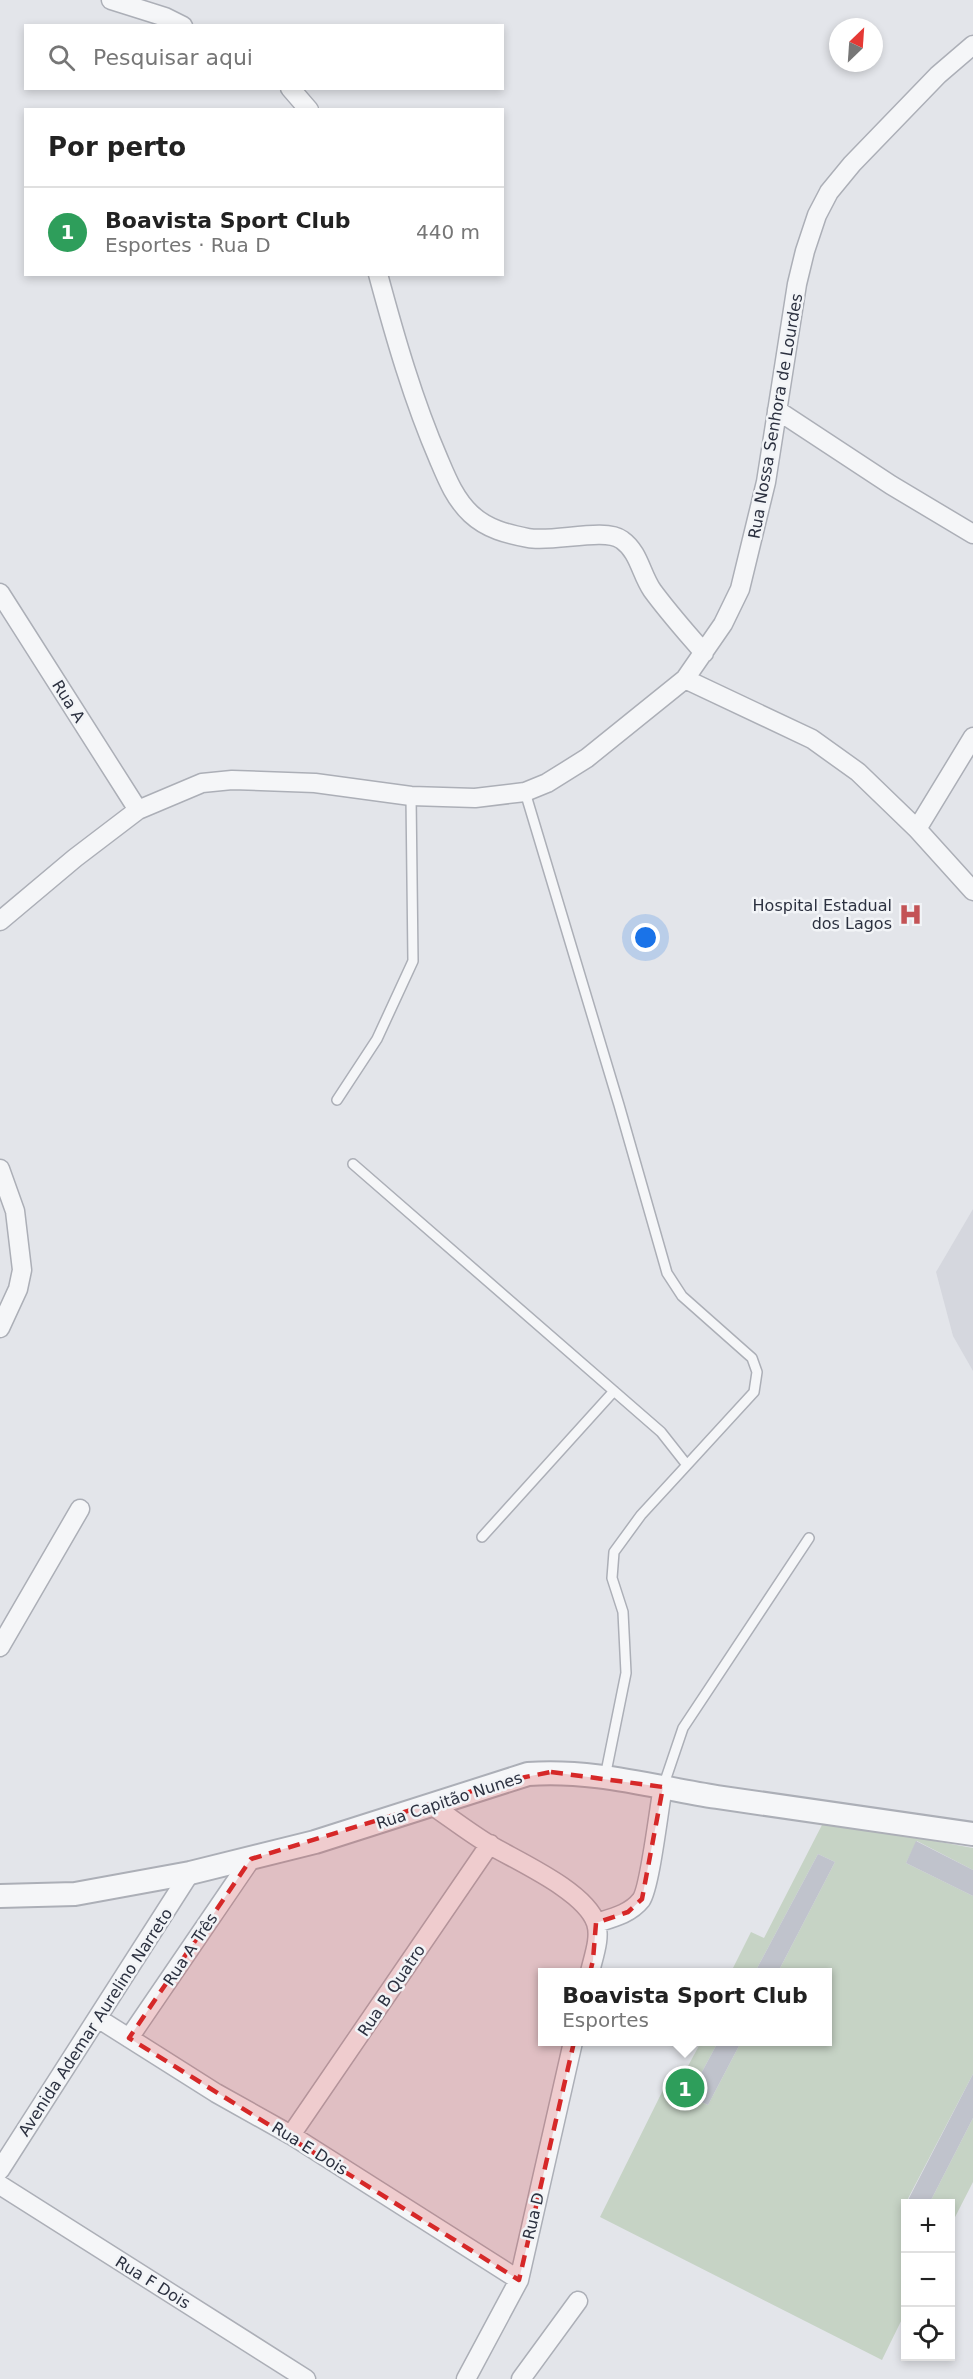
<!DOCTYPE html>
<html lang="pt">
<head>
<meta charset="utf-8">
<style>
	body { margin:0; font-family:"DejaVu Sans",sans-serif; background:#f6f6f6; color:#222 }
	.controls { position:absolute; right:18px; bottom:18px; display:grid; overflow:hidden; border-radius:0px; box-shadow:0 3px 9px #0003 }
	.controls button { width:54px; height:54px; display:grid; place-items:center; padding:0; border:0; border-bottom:2px solid #e0e0e0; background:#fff; color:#222; font:30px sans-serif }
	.compass { position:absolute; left:829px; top:18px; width:54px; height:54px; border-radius:50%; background:#fff; box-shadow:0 3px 9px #0003; rotate:25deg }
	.you { position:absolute; left:646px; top:938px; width:21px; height:21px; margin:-15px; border:4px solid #fff; border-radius:50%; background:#1a73e8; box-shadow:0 0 0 9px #1a73e833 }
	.badge { display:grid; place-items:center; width:39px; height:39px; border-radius:50%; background:#2563eb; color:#fff; font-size:20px; font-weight:700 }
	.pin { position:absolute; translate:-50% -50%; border:3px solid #fff; box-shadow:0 2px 6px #0006 }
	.popup { position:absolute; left:538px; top:1968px; width:294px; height:78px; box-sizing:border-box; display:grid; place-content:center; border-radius:0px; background:#fff; filter:drop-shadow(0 2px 4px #0005); font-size:20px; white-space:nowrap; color:#767676 }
	.popup b { font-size:22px; color:#222 }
	.popup::after { content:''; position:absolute; left:50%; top:100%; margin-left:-12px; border:12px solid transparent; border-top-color:#fff }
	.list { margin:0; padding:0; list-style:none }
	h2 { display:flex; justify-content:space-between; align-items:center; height:78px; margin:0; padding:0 24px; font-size:26px }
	h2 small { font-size:20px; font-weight:400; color:#767676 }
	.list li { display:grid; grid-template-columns:39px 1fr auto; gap:18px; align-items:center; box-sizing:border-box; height:90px; padding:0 24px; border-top:2px solid #e0e0e0 }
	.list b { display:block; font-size:22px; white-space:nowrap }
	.list p { margin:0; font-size:20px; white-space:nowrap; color:#767676 }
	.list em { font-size:20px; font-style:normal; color:#767676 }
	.icon { flex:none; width:33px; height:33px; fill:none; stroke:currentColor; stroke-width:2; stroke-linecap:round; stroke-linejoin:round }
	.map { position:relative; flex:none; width:973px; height:2379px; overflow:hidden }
	.search { position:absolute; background:#fff; box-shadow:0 3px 9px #0003; left:24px; top:24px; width:480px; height:66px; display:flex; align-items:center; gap:15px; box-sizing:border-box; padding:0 21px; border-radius:0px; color:#767676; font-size:22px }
	.panel { position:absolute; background:#fff; box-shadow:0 3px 9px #0003; left:24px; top:108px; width:480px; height:168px; border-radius:0px }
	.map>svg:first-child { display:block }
</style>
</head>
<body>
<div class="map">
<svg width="973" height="2379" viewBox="0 0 973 2379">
	<rect width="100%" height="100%" fill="#e3e5ea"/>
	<!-- built -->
	<path fill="#d5d7de" d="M973 1209V1371L953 1336 936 1272Z"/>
	<!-- green -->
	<path fill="#c6d3c5" d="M824 1821 973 1848V1870L917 1841 906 1863 973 1896V2074L902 2210 906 2212 905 2313 882 2360 600 2217 665 2086 675 2090 701 2042H718L689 2096 708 2105 741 2042H828V1972H778L835 1862 818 1854 755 1972H731L751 1932 764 1938Z
		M973 2118V2182L951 2225 950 2204H929Z"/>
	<!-- building -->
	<path fill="#c0c3cc" d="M916 1841 973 1870V1896L906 1863Z
		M818 1854 835 1862 778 1972H755Z
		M718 2042H741L708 2105 689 2096Z
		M973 2074V2118L929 2204H906Z"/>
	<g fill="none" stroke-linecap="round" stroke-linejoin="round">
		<defs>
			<path id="service" d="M525 792 619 1105 667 1273 682 1296 752 1358 757 1372 754 1392 687 1465
				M337 1100 377 1039 413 961 411 796
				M353 1164 661 1432 687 1465 641 1515 614 1552 612 1578 623 1612 626 1673 605 1777
				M482 1537 614 1391
				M663 1787 683 1728 809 1538"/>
			<path id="minor" d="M111 0 165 17 183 26
				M290 88 309 110
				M378 274C395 337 413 400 439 460 447 479 455 499 471 514 487 529 507 534 528 538 553 543 605 527 622 540 639 552 641 574 652 590 668 612 686 632 704 653
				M777 410 891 485 973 534
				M0 593 138 810
				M685 679 812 739 858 772 917 829 973 891
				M917 829 973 737
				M0 921 75 858 138 810 202 783 232 780 315 783 411 796 475 798 525 792 547 783 587 758 685 679 723 624 740 589 766 482 797 284 805 251 817 215 829 192 852 164 938 75 973 45
				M0 1169 15 1211 22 1270 18 1289 0 1328
				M0 1647 80 1509
				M433 1806C452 1819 470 1833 490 1845 519 1862 585 1891 596 1923 601 1938 593 1958 590 1972
				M596 1923C612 1918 630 1914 641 1900 650 1888 659 1807 663 1787
				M99 2019 216 2093 291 2135 519 2280
				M129 2038 251 1859
				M291 2135 490 1844
				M0 2170 190 1873
				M0 2185 306 2379
				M466 2379 519 2280 573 2042
				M521 2379 578 2301"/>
			<path id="tertiary" d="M0 1896 75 1894 190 1873 315 1842 528 1774C592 1769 654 1787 717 1797 802 1809 887 1822 973 1834"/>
		</defs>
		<!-- service casing -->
		<use href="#service" stroke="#acafb7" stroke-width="12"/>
		<!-- minor casing -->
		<use href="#minor" stroke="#acafb7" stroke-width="21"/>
		<!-- tertiary casing -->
		<use href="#tertiary" stroke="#acafb7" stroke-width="26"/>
		<!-- service -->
		<use href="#service" stroke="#f5f6f8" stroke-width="9"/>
		<!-- minor -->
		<use href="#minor" stroke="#f5f6f8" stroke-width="18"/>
		<!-- tertiary -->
		<use href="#tertiary" stroke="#f5f6f8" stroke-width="22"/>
	</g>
	<!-- marked area -->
	<path fill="#d62828" fill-opacity="0.2" stroke="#d62828" stroke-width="4.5" stroke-dasharray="12 8" stroke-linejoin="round" d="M551 1772 663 1787 642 1899 628 1912 596 1923 593 1960 519 2280 129 2038 251 1859 505 1781Z"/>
	<!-- icons -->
	<defs>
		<symbol id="hospital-bare" viewBox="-9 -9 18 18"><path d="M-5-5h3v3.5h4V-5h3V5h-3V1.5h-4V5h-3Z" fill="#c35356" stroke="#f2f4f7" stroke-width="2.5" paint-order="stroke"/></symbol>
	</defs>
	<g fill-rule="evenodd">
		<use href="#hospital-bare" x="894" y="898" width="33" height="33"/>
	</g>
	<g text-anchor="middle" stroke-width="5" stroke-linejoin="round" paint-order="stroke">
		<!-- street labels -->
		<g font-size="16" fill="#2c3140" stroke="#f2f4f7">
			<text transform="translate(775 416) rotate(-80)" y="6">Rua Nossa Senhora de Lourdes</text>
			<text transform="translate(69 701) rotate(58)" y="6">Rua A</text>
			<text transform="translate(449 1800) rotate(-18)" y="6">Rua Capitão Nunes</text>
			<text transform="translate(190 1949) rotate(-56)" y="6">Rua A Três</text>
			<text transform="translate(391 1990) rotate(-56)" y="6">Rua B Quatro</text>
			<text transform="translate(95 2022) rotate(-57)" y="6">Avenida Ademar Aurelino Narreto</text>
			<text transform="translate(310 2148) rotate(32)" y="6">Rua E Dois</text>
			<text transform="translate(533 2216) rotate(-77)" y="6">Rua D</text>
			<text transform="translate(153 2282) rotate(32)" y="6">Rua F Dois</text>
		</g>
		<!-- poi labels -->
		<g font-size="16" fill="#2c3140" stroke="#f2f4f7" text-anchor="end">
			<text x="892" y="911">Hospital Estadual<tspan x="892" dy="18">dos Lagos</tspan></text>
		</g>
	</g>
</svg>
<div class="controls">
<button>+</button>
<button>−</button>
<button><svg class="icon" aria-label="locate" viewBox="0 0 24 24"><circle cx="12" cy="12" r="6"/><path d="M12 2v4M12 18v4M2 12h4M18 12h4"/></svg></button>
</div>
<svg class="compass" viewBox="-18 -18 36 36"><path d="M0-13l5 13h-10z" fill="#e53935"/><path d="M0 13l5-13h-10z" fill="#767676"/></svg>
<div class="you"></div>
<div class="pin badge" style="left:685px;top:2088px;background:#2e9e5b">1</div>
<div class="popup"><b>Boavista Sport Club</b>Esportes</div>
<div class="search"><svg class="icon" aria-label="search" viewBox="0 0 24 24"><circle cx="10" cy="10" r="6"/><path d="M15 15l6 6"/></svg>Pesquisar aqui</div>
<section class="panel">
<h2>Por perto<small></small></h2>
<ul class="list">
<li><span class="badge" style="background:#2e9e5b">1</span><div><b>Boavista Sport Club</b><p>Esportes · Rua D</p></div><em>440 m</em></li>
</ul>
</section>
</div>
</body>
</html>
